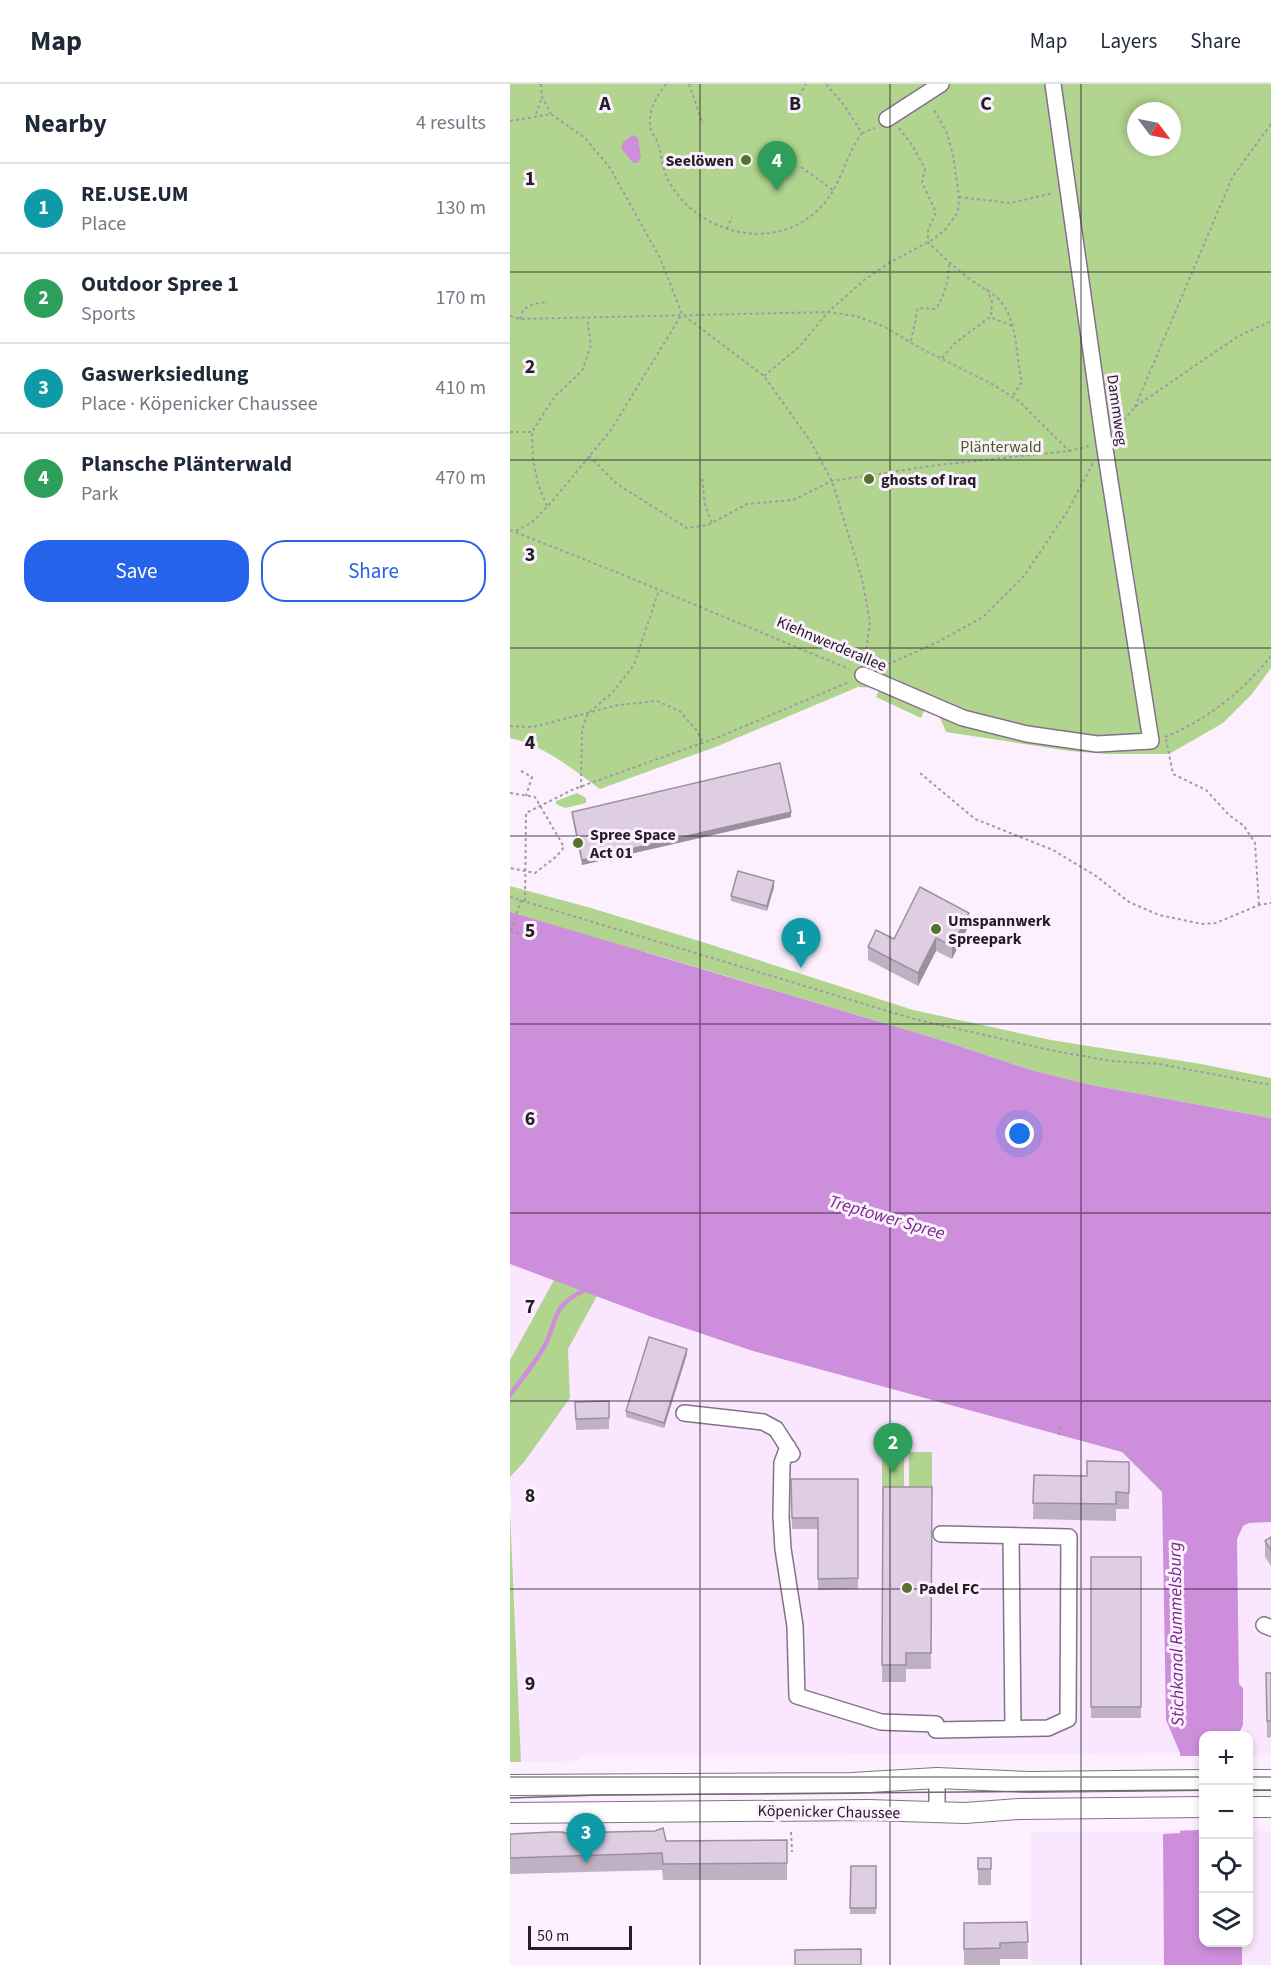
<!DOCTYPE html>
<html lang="en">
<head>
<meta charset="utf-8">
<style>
	body { margin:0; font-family:"Source Sans 3",sans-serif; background:#f2f2f3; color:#1f2937 }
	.controls { position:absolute; right:18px; bottom:18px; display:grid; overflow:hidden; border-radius:12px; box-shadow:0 3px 9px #0003 }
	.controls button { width:54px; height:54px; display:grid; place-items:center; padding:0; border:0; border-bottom:2px solid #e0e1e3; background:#fff; color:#1f2937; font:30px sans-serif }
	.compass { position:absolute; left:617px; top:18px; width:54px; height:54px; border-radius:50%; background:#fff; box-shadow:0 3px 9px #0003; rotate:122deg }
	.scale { position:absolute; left:18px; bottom:15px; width:104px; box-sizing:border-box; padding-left:6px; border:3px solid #241d25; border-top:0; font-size:16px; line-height:21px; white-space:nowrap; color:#241d25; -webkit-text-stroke:4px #fcf0fe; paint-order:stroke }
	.you { position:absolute; left:510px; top:1050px; width:21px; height:21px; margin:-15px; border:4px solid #fff; border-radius:50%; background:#1a73e8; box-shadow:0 0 0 9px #1a73e833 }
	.badge { display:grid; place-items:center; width:39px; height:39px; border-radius:50%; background:#2563eb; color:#fff; font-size:20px; font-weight:700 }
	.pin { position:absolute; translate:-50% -50px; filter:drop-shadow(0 2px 3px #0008) }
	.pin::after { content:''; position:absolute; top:32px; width:21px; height:18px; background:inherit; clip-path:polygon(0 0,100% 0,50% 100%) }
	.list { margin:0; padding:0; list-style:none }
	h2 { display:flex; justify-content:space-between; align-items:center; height:78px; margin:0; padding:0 24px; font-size:26px }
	h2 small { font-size:20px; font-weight:400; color:#747a83 }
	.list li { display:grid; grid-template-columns:39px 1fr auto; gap:18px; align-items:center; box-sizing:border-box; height:90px; padding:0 24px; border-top:2px solid #e0e1e3 }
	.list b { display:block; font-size:22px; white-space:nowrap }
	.list p { margin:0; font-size:20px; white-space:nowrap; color:#747a83 }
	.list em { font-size:20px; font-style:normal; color:#747a83 }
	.actions { display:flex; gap:12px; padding:18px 24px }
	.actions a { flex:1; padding:14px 0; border:2px solid #2563eb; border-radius:24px; text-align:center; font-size:21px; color:#2563eb }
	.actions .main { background:#2563eb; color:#fff }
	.icon { flex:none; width:33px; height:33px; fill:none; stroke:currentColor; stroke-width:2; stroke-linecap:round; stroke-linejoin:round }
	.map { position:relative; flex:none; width:761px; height:1881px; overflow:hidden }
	header { display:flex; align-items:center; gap:36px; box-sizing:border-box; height:84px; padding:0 30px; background:#fff; border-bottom:2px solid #e0e1e3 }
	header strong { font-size:28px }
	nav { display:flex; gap:33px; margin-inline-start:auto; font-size:21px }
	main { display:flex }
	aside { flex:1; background:#fff }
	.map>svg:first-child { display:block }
</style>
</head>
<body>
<header>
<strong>Map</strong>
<nav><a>Map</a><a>Layers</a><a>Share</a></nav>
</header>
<main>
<aside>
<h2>Nearby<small>4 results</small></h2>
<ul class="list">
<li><span class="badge" style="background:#0f9aa8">1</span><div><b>RE.USE.UM</b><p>Place</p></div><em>130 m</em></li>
<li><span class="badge" style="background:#2e9e5b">2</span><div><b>Outdoor Spree 1</b><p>Sports</p></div><em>170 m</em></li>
<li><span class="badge" style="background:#0f9aa8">3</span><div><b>Gaswerksiedlung</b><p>Place · Köpenicker Chaussee</p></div><em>410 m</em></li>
<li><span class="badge" style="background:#2e9e5b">4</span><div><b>Plansche Plänterwald</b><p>Park</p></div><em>470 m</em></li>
</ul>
<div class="actions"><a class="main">Save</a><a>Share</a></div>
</aside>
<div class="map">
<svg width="761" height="1881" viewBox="0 0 761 1881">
	<rect width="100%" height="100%" fill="#fcf0fe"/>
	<!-- built -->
	<path fill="#fae6fe" d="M0 1180 44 1196 0 1276Z
		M87 1212 142 1233 243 1267 612 1368 652 1408 656 1636 670 1669 70 1672 69 1677 11 1678 0 1393 14 1378 60 1314 58 1265Z
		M761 1438V1671H739L738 1652H728L733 1640V1604L729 1600 727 1455 733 1441 739 1439Z
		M693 1747 694 1858H738L739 1747H761V1881H521V1748Z"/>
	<!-- green -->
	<path fill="#b1d48e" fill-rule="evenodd" d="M0 0H761V584L742 610 713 639 659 670H597L559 667 436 648 429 631 415 625 411 634 366 613 370 604 348 603 208 662 90 705C61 684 35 662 0 654ZM626 27H662V63H626Z
		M67 709 76 714V719L55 724 46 720V717Z
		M0 802 81 824 199 860 403 926 541 956 691 980 761 994V1034L581 1001 521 986 431 956 139 869 0 837Z
		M44 1196 87 1212 58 1265 60 1314 14 1378 0 1393V1276Z
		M372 1368H394V1410H372Z
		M399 1368H422V1410L399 1411Z
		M0 1426 11 1678H0Z"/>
	<!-- water -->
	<path fill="#cd8fdc" d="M123 51 128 54 131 73 127 79H123L111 64 114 57Z
		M0 828 431 956 521 986 581 1001 761 1034V1438L739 1439 733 1442 727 1455 729 1600 733 1604V1641L728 1651 694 1652V1858L732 1859V1881H654L653 1750 670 1749V1669L656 1636 652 1408 612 1368 243 1267 142 1233 0 1180Z"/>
	<!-- pier -->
	<path fill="#fcf0fe" d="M667 1672H693V1746L651 1747H667Z"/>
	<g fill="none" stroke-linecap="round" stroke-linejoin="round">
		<!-- stream -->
		<path stroke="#cd8fdc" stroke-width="4.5" d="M0 1311C10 1297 22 1283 31 1268 49 1240 38 1224 73 1207"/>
		<defs>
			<path id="minor" d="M377 35 431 0
				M353 591 453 634 517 650 587 660 641 657 594 359 543 0
				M174 1329 253 1338 266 1345 282 1370
				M278 1363 272 1379 271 1432 273 1465 285 1542 287 1612 371 1638 426 1640
				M501 1452 503 1645
				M754 1541 761 1544
				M426 1646 538 1644 558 1635 559 1453 431 1450
				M427 1694V1729"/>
			<path id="major" d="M738 1696H761
				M0 1701 342 1699 427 1694 520 1698 694 1696
				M738 1723H761
				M0 1729 358 1726 455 1729 509 1725 694 1723"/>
		</defs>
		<!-- minor casing -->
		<use href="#minor" stroke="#837287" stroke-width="18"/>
		<!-- major casing -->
		<use href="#major" stroke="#837287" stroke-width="22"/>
		<!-- path -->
		<path stroke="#a399a4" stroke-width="2" stroke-dasharray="3 3" stroke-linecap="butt" d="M31 0 32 13 41 30
			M156 0C147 12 136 29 141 46 142 50 146 53 147 57 153 73 151 85 161 101 191 151 266 169 310 124 331 103 335 72 352 49L334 21 316 0
			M179 0 193 40
			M286 17 296 0
			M26 30 32 13
			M0 37 41 30 75 54 100 84 150 174 172 230 254 292 301 358 322 397 352 495 360 537 355 576
			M389 44 402 61 415 85 412 98 426 128 418 146V158C430 170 443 182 457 193 472 205 489 209 498 229 508 250 506 276 512 298L502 313
			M352 49 365 44
			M291 83 323 106
			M449 113 500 119 544 109
			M217 145 222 133
			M477 205 482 218 481 232
			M0 232 10 235 318 228 346 232 373 242 410 264 484 301 510 318 559 367
			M10 235 13 226 23 220 38 218
			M401 257 408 224 426 225C435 210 439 196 439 178
			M432 274 445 259 480 233 502 242
			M254 292 290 262 318 228 354 196 379 179 422 156 435 146 448 128 449 113 443 71 437 49 423 24
			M625 323 723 92 761 40
			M606 345 625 323 727 253 761 237
			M0 348H22
			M79 372 107 400 177 444 198 441 237 420 283 416 322 397 427 381 559 367 579 362
			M192 395 195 421 202 439
			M37 422 28 400 23 375 22 348 45 312 72 287 81 261 77 234
			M0 446 106 488 339 585
			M6 447 21 439 40 420 101 346 172 230
			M372 583 428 558 473 533 514 492 557 428 583 379
			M0 642 23 643 108 621 147 617 170 627 187 647 192 657
			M655 653C697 636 733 607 761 572
			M656 655 663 690 696 706 719 731 734 742 745 759 749 821
			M11 687 22 693 16 712
			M410 689 465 735 543 766 586 792 619 818 649 831 692 840 706 839 749 821 761 819
			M71 704 72 646 78 629 102 609 124 581 149 506
			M0 709 25 713 54 763 47 772 25 789 0 784
			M0 813 404 935 545 967 601 977 649 980 761 1001
			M15 817 16 729 64 705 209 653 339 598
			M0 847 20 853
			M1 847 11 816
			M549 1351 551 1341
			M281 1748 282 1768"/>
		<!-- minor -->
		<use href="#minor" stroke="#fff" stroke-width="15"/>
		<!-- major -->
		<use href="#major" stroke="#fff" stroke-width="20"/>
		<!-- tram -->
		<path stroke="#6f6771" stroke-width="1.5" d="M738 1706H761
			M0 1714 89 1711 694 1706"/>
	</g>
	<!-- wall -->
	<path fill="#c0b0c3" d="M62 728 281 733 72 781 62 733Z
		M264 803 257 827 221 817V812Z
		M459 841 442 875 426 867 408 902 358 876V863L384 855Z
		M177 1270 154 1344 116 1333V1327Z
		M65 1318 99 1334V1345L66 1346Z
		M619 1378V1425H606V1437L523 1435 524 1391 577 1392Z
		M281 1395H348V1505L308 1506V1445H282Z
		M373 1403H422L421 1585H396V1598H372Z
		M761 1453V1482L755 1473V1457Z
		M581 1473H631V1634H581Z
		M756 1589H761V1653L757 1654Z
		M0 1750 156 1757 277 1756V1796H153L152 1786 0 1790Z
		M468 1774H481V1801H468Z
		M341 1782H366V1830H340Z
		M517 1838 518 1875H490V1881H454V1839Z"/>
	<!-- shaded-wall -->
	<path fill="#9c909f" d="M281 728V733L72 781V776Z
		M264 797V803L257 827V822Z
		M459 829V841L442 875V862Z
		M426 854V867L408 902V889Z
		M177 1265V1270L154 1344V1339Z"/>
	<!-- building -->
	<path fill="#dfcde3" stroke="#9c909f" stroke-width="1.5" d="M270 679 281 728 72 776 62 728Z
		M228 787 264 797 257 822 221 812Z
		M410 803 459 829 442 862 426 854 408 889 358 863 366 846 384 855Z
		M139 1253 177 1265 154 1339 116 1327Z
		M99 1317V1334L66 1335 65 1318Z
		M577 1377 619 1378V1409L606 1408V1420L523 1419 524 1391 577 1392Z
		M281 1395H348V1494L308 1495V1434H282Z
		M373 1403H422L421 1569H396V1581H372Z
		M761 1453V1466L755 1457Z
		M581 1473H631V1623H581Z
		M756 1589H761V1637H757Z
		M153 1744 156 1757 277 1756V1779L153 1780 152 1769 0 1774V1750L43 1748H53V1749L145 1747Z
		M468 1774H481V1785H468Z
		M341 1782H366V1824H340Z
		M517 1838 518 1858 490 1859V1864L454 1865V1839Z
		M351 1865V1881H285V1866Z"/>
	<!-- grid -->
	<path fill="none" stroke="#241d25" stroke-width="1.5" stroke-opacity="0.55" d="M190 0V1881M380 0V1881M571 0V1881M0 188H761M0 376H761M0 564H761M0 752H761M0 940H761M0 1129H761M0 1317H761M0 1505H761M0 1693H694M738 1693H761"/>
	<!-- markers -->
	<g fill="#527329" stroke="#fcf0fe" stroke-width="2">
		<circle cx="236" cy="76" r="6"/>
		<circle cx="359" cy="395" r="6"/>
		<circle cx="68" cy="759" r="6"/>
		<circle cx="426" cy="845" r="6"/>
		<circle cx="397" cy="1504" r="6"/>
	</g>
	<g text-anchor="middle" stroke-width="6" stroke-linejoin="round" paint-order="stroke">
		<!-- poi labels -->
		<g font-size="16" font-weight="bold" fill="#241d25" stroke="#fcf0fe" text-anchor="start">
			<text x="224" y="82" text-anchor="end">Seelöwen</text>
			<text x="371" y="401">ghosts of Iraq</text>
			<text x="80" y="756">Spree Space<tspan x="80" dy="18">Act 01</tspan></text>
			<text x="438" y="842">Umspannwerk<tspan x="438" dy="18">Spreepark</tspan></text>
			<text x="409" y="1510">Padel FC</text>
		</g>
		<!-- street labels -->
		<g font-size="16" fill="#241d25" stroke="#fcf0fe">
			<text transform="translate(608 326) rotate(82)" y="6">Dammweg</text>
			<text transform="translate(322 559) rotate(23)" y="6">Kiehnwerderallee</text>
			<text transform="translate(319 1727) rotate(1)" y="6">Köpenicker Chaussee</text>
		</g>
		<!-- park labels -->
		<g font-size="16" fill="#435e1f" stroke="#fcf0fe">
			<text x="491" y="368">Plänterwald</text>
		</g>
		<!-- water labels -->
		<g font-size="18" font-style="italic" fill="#752a86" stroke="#fcf0fe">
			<text transform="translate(377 1133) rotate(16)" y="6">Treptower Spree</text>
			<text transform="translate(666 1550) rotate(-91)" y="6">Stichkanal Rummelsburg</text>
		</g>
	</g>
	<g font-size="20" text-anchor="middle" font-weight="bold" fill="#241d25" stroke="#fcf0fe" stroke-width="6" stroke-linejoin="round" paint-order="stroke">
		<text x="95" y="26">A</text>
		<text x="285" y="26">B</text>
		<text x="476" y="26">C</text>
		<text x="20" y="101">1</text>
		<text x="20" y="289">2</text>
		<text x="20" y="477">3</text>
		<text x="20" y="665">4</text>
		<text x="20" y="853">5</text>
		<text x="20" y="1041">6</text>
		<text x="20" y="1229">7</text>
		<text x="20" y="1418">8</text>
		<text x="20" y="1606">9</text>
	</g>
</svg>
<div class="controls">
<button>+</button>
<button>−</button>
<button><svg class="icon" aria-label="locate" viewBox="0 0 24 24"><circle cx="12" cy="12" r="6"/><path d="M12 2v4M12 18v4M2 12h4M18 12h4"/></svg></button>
<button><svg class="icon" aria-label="layers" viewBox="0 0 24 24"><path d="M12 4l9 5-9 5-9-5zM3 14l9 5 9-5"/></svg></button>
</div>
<svg class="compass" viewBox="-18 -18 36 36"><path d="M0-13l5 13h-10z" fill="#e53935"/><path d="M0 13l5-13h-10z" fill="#747a83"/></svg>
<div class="scale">50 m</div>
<div class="you"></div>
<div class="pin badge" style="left:291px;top:884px;background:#0f9aa8">1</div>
<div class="pin badge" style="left:383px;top:1389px;background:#2e9e5b">2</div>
<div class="pin badge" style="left:76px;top:1779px;background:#0f9aa8">3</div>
<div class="pin badge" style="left:267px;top:107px;background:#2e9e5b">4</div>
</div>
</main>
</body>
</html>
